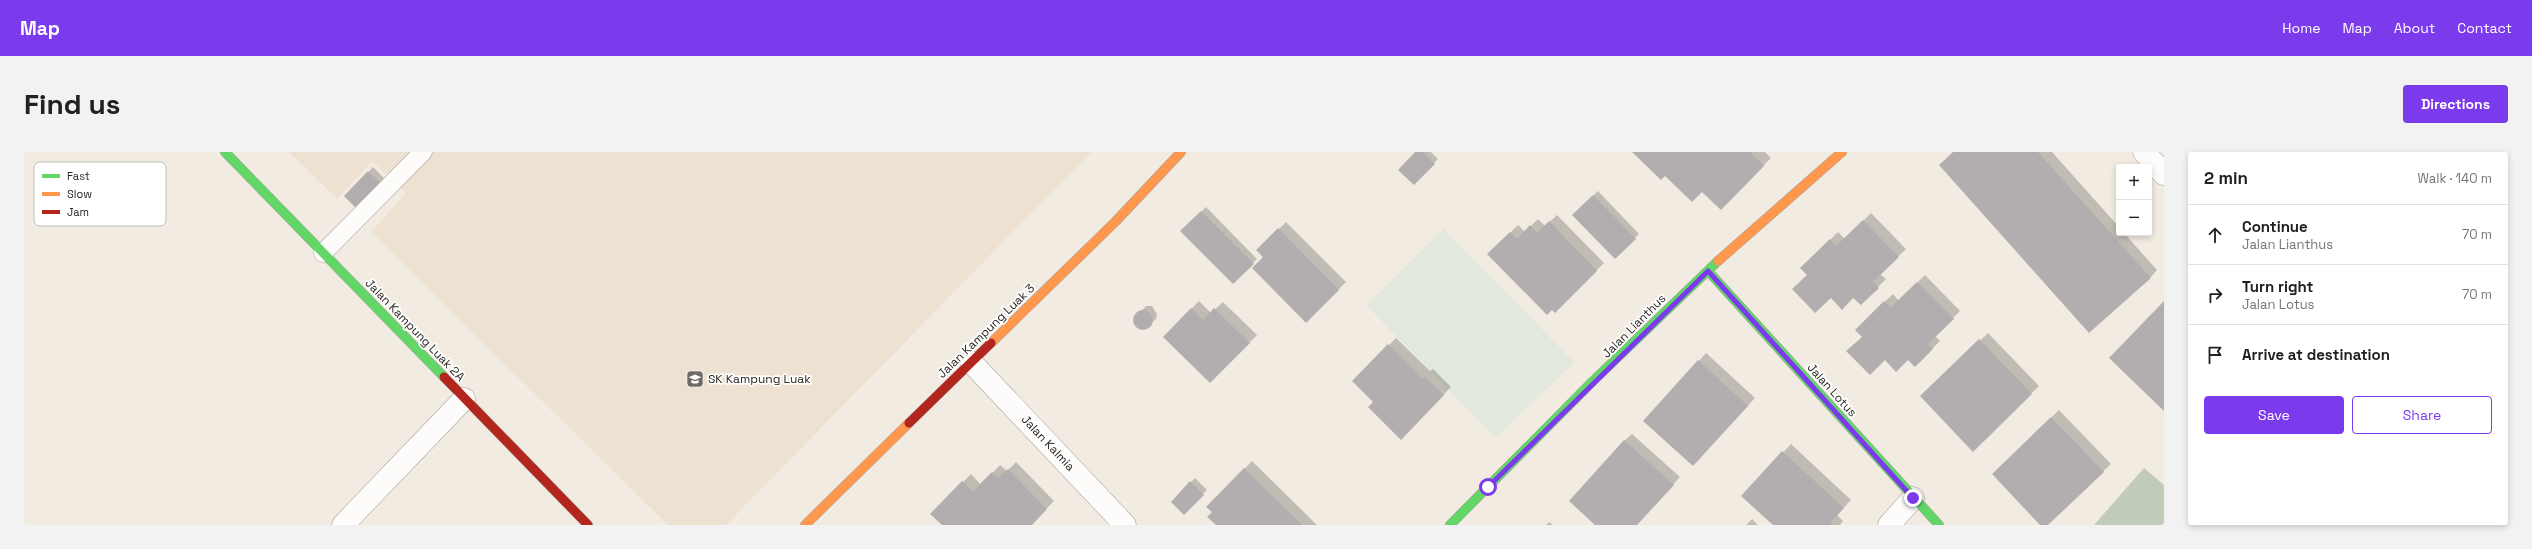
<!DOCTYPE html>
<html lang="en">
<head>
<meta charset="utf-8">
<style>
	body { margin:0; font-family:"Space Grotesk",sans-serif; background:#f2f2f2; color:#202124 }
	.controls { position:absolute; right:12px; top:12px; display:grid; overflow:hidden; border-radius:4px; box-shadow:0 2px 6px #0003 }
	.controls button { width:36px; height:36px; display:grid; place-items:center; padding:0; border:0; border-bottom:1px solid #e0e0e0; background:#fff; color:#202124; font:20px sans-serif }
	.stop { position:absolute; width:12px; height:12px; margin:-9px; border:3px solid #7c3aed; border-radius:50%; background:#fff }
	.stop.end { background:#7c3aed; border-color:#fff; box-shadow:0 1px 4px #0008 }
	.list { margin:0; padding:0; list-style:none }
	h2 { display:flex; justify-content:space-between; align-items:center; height:52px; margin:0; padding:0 16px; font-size:17px }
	h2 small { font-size:13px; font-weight:400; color:#757577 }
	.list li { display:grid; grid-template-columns:26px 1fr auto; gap:12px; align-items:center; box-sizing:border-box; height:60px; padding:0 16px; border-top:1px solid #e0e0e0 }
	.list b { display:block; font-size:15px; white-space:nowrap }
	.list p { margin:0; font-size:13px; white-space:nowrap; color:#757577 }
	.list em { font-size:13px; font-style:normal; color:#757577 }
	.actions { display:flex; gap:8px; padding:12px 16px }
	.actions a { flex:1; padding:9px 0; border:1px solid #7c3aed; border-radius:4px; text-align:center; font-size:14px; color:#7c3aed }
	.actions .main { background:#7c3aed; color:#fff }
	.icon { flex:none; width:22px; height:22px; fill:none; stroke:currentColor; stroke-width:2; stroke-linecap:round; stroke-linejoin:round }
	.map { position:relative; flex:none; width:2140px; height:373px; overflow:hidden; border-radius:4px }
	header { display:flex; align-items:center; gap:24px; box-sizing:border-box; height:56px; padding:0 20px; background:#7c3aed; color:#fff }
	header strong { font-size:19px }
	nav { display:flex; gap:22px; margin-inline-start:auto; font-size:14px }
	.intro { display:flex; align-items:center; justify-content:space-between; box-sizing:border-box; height:96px; padding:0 24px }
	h1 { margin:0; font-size:28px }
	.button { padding:10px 18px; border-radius:4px; background:#7c3aed; color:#fff; font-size:14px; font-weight:700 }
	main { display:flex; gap:24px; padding:0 24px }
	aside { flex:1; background:#fff; border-radius:4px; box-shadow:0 2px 6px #0003 }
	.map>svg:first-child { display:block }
</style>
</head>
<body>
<header>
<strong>Map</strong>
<nav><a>Home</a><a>Map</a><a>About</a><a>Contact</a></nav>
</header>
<div class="intro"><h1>Find us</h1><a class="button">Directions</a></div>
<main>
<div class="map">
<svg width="2140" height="373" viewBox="0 0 2140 373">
	<rect width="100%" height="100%" fill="#f1ebe2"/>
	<!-- built -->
	<path fill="#ede2d1" d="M265 0H1067L702 373H644L347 80 382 41 348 9 313 47Z"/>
	<!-- green -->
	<path fill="#e2e8db" d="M1420 77 1550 210 1472 286 1342 153Z"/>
	<!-- forest -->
	<path fill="#c1cbba" d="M2120 316 2140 333V373H2070Z"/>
	<!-- shadow -->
	<path fill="#0003" d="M1393 0H1407L1414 7 1390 32Z
		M1609 0H1741L1747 6 1697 56 1679 38 1641 22Z
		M1930 0H2028L2095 75V81H2100L2133 118 2126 126Z
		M349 15 361 27 334 56 322 44Z
		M1574 39 1615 82 1591 106 1549 63Z
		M1182 55 1233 107 1209 131 1158 79Z
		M1847 61 1882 97 1856 122 1862 127 1837 152 1829 145 1784 123 1785 109 1814 80 1821 87Z
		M1533 63 1580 111 1531 159 1465 102 1494 73 1501 80 1514 67 1521 74Z
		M1262 70 1322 130 1282 170 1234 98Z
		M1901 123 1936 159 1911 184 1916 189 1891 214 1884 206 1839 185 1832 178 1869 142 1875 149Z
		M1175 149 1187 161 1199 150 1233 183 1186 230 1140 185Z
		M1122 154H1128L1133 162 1132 167 1120 177 1111 173 1110 167Z
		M1964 181 2015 234 1949 298 1905 237Z
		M1372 186 1406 219 1409 217 1427 235 1377 287 1351 250 1330 229Z
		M1682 201 1731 246 1676 305 1675 209Z
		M2035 258 2087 312 2023 373H2017L1969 322Z
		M1608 282 1656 325 1613 373H1573L1600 289Z
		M1767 292 1827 348 1813 363 1819 369 1816 373H1751L1719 344Z
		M1228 309 1293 373H1193L1189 360 1183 355Z
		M992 310 1030 349 1006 373H919L908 362 947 322 957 333 976 313 983 319Z
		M1171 326 1183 338 1160 362 1148 350Z
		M1728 367 1734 373H1722Z
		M1525 370 1529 373H1522Z"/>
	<!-- building -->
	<path fill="#b2aeaf" d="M1391 0H1399L1411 12 1390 33 1374 18Z
		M1608 0H1726L1740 14 1697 58 1678 40 1668 50 1641 24 1637 28Z
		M1929 0H2014L2127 126 2065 181 1915 13Z
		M344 19 358 32 334 58 320 44Z
		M1569 43 1612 87 1591 107 1548 63Z
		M1177 59 1230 112 1209 132 1156 79Z
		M1839 68 1875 105 1849 130 1855 136 1837 153 1829 146 1818 158 1807 146 1791 161 1768 137 1783 123 1776 116 1806 87 1812 94Z
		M1525 69 1573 119 1531 161 1528 158 1523 163 1463 102 1486 80 1493 87 1506 73 1513 81Z
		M1254 76 1315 138 1282 171 1228 116 1239 105 1232 98Z
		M1893 130 1930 167 1904 192 1909 197 1891 215 1884 208 1872 220 1861 208 1846 223 1822 199 1838 185 1831 178 1860 149 1867 155Z
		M2140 149V259L2085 206Z
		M1167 156 1179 168 1190 156 1226 191 1186 231 1139 185Z
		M1109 168a10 10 0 1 1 20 0a10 10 0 1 1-20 0Z
		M1955 187 2008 242 1949 300 1896 244Z
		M1364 192 1398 226 1400 224 1420 243 1377 288 1344 255 1349 250 1328 229Z
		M1674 208 1724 254 1669 314 1619 269Z
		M2027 265 2080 320 2024 373H2016L1968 322Z
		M1600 288 1650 333 1613 373H1571L1545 349Z
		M1758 299 1820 356 1806 371 1809 373H1749L1717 344Z
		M1220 316 1278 373H1192L1183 365 1188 360 1182 355Z
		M984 317 1023 357 1008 373H918L906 362 938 329 949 339 968 320 974 326Z
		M1166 329 1180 343 1160 363 1147 350Z"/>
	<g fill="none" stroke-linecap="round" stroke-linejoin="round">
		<defs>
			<path id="lane" d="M299 101 399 0"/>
			<path id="street" d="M2120 0 2140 22
				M947 210 1101 373
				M319 373 440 247
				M1865 373 1889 346"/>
			<path id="fast" d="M201 0 420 225
				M1684 119 1915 373
				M1426 373 1569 229 1694 109"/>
			<path id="slow" d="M1694 109 1818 0
				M967 191 1092 69 1157 0
				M781 373 885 271"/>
			<path id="jam" d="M420 225 564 373
				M885 271 967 191"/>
		</defs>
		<!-- lane casing -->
		<use href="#lane" stroke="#a5a099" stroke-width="19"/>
		<!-- street casing -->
		<use href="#street" stroke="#a5a099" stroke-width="23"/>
		<!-- fast casing -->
		<use href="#fast" stroke="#a5a099" stroke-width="10"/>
		<!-- slow casing -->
		<use href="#slow" stroke="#a5a099" stroke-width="10"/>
		<!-- jam casing -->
		<use href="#jam" stroke="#a5a099" stroke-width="10"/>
		<!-- lane -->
		<use href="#lane" stroke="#fdfcfb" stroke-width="18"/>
		<!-- street -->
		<use href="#street" stroke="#fdfcfb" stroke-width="22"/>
		<!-- fast -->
		<use href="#fast" stroke="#63d668" stroke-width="9"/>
		<!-- slow -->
		<use href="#slow" stroke="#ff974d" stroke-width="9"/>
		<!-- jam -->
		<use href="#jam" stroke="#b3261e" stroke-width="9"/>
	</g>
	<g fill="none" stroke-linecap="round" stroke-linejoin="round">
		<!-- route -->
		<path stroke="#7c3aed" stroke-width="5" d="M1464 335 1684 119 1889 346"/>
	</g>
	<!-- icons -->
	<defs>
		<symbol id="school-square" viewBox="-11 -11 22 22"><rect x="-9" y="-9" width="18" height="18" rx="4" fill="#706b64" stroke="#fff"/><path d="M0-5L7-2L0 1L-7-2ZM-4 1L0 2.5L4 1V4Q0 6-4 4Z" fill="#fff"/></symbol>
	</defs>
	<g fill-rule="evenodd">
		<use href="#school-square" x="661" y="217" width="20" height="20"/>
	</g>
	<g text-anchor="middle" stroke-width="3.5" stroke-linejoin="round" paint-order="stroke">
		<!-- street labels -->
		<g font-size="12" fill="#2a2620" stroke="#fff">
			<text transform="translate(1610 174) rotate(-45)" y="4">Jalan Lianthus</text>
			<text transform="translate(391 178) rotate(46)" y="4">Jalan Kampung Luak 2A</text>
			<text transform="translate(962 179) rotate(-44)" y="4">Jalan Kampung Luak 3</text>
			<text transform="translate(1808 238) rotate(48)" y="4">Jalan Lotus</text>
			<text transform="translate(1024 291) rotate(47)" y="4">Jalan Kalmia</text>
		</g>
		<!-- poi labels -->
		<g font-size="12" fill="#2a2620" stroke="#fff" text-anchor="start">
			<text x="684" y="231">SK Kampung Luak</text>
		</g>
	</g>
	<!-- legend -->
	<rect x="10" y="10" width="132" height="64" rx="6" fill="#fff" stroke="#bfbebc" stroke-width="1"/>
	<rect x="18" y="22" width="18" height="4" fill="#63d668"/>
	<rect x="18" y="40" width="18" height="4" fill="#ff974d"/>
	<rect x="18" y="58" width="18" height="4" fill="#b3261e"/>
	<g font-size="11" fill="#2a2620">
		<text x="43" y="28">Fast</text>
		<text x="43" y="46">Slow</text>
		<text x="43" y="64">Jam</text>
	</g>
</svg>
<div class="controls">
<button>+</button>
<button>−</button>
</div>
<div class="stop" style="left:1464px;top:335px"></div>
<div class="stop end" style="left:1889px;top:346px"></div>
</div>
<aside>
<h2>2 min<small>Walk · 140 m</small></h2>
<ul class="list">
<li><svg class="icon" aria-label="ahead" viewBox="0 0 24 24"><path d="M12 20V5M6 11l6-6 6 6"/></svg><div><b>Continue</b><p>Jalan Lianthus</p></div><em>70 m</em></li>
<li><svg class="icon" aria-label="right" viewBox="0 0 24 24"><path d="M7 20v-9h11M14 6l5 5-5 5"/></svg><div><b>Turn right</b><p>Jalan Lotus</p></div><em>70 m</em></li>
<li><svg class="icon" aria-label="arrive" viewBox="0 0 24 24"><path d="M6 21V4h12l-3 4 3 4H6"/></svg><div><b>Arrive at destination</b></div></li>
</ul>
<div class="actions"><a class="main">Save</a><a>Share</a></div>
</aside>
</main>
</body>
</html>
